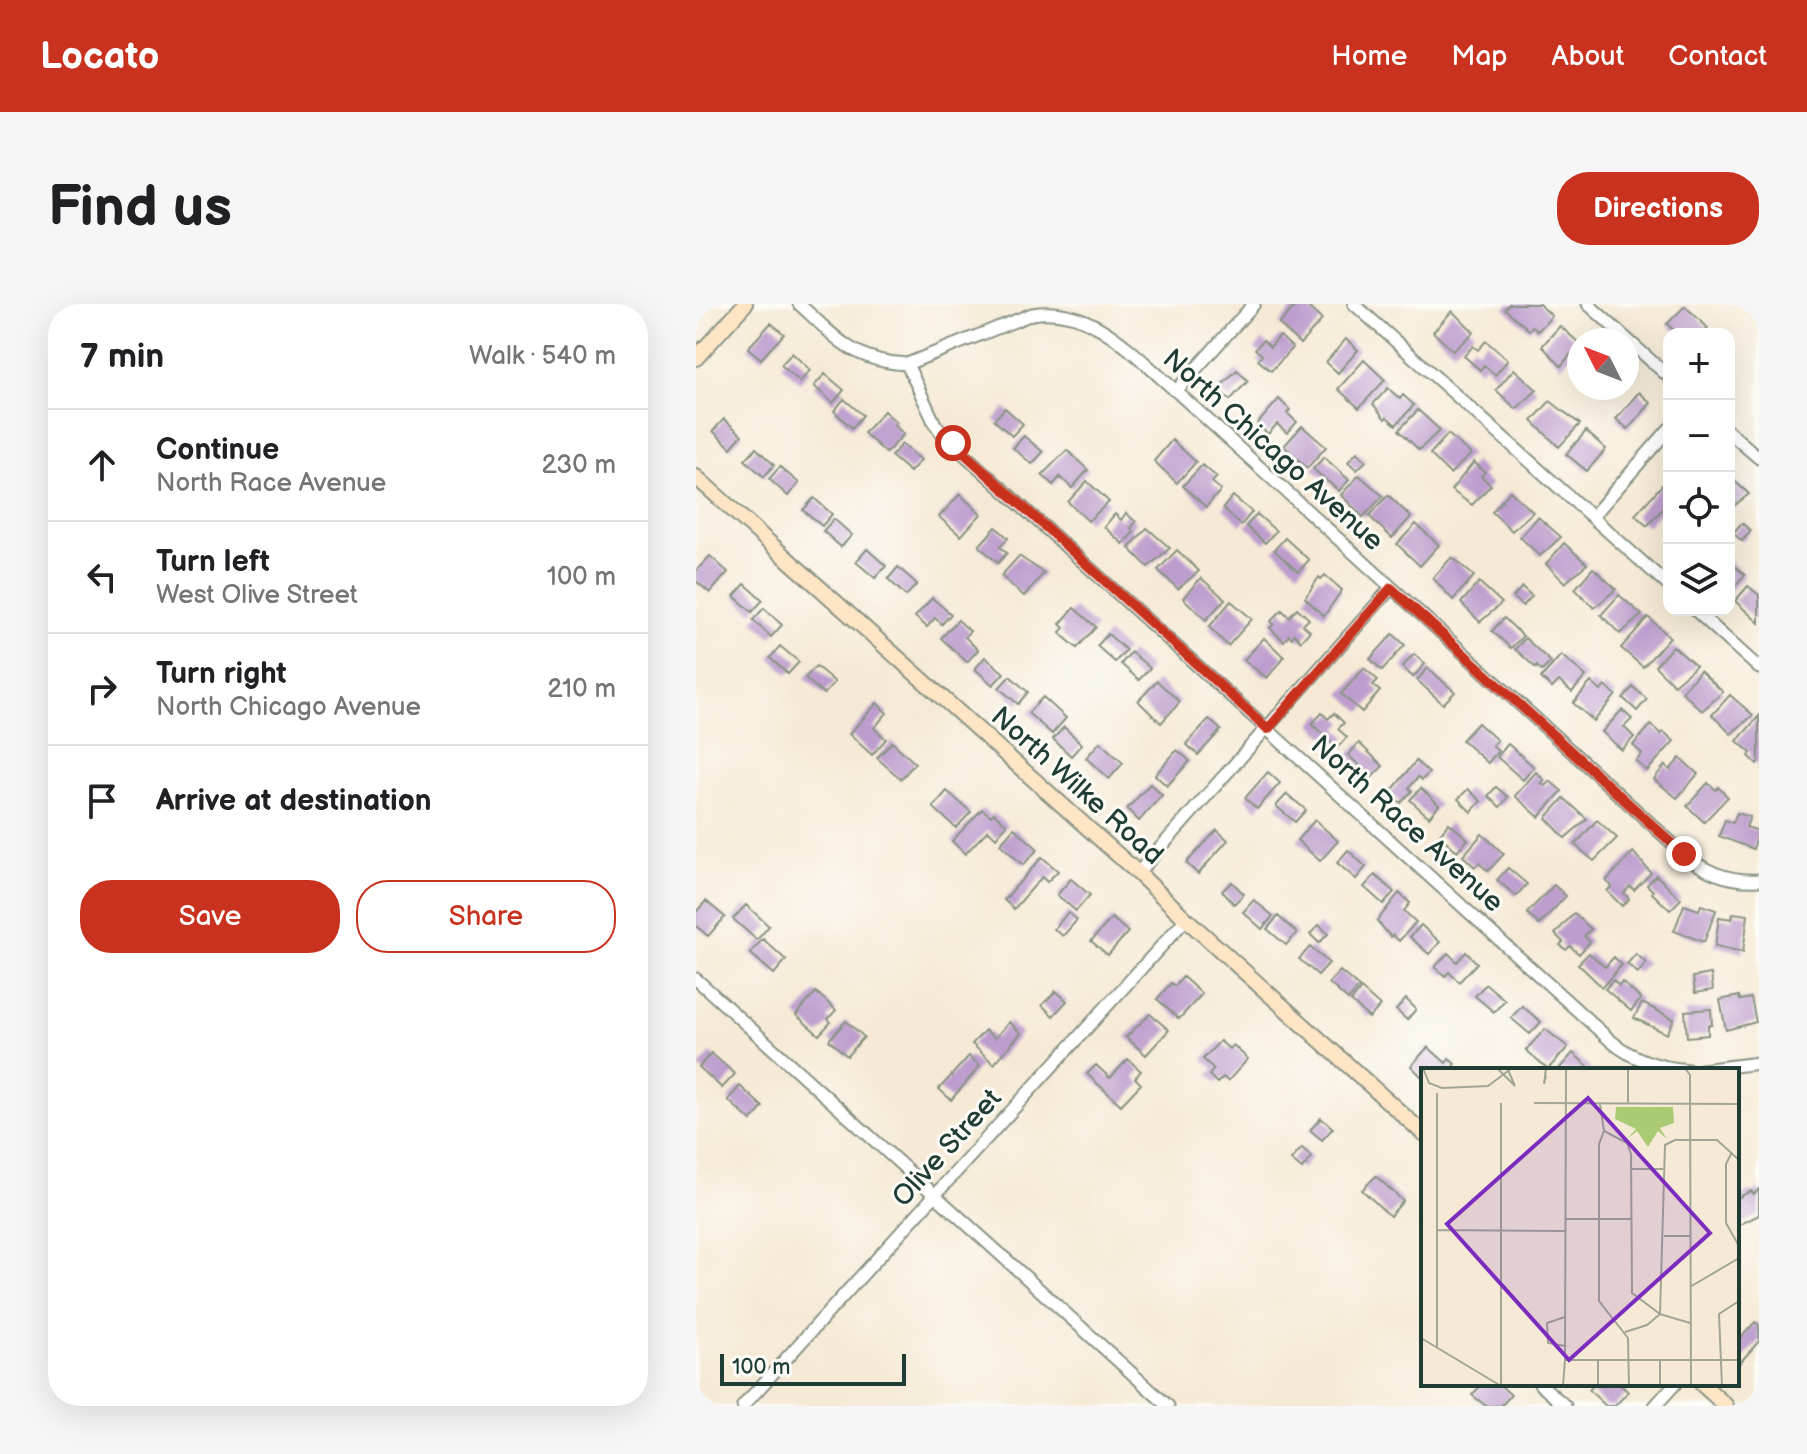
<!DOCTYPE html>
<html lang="en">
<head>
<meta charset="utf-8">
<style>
	body { margin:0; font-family:"Balsamiq Sans",sans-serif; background:#f6f6f6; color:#202124 }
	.controls { position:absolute; right:24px; top:24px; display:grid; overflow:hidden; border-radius:16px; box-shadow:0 8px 32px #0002 }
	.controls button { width:72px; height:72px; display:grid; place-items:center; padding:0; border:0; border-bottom:2px solid #e0e0e0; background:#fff; color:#202124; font:40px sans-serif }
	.compass { position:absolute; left:871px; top:24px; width:72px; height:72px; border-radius:50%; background:#fff; box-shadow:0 8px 32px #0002; rotate:312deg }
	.scale { position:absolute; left:24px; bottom:20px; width:186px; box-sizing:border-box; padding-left:8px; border:4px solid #1f3d34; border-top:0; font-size:22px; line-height:28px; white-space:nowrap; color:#1f3d34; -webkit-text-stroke:6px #fdfcf7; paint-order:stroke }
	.stop { position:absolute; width:24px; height:24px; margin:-18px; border:6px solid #c8321e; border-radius:50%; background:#fff }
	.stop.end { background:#c8321e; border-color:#fff; box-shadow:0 2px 8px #0008 }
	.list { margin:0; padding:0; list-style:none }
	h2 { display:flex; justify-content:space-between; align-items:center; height:104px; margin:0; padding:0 32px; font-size:34px }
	h2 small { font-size:26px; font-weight:400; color:#757577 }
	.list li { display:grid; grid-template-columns:52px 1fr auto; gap:24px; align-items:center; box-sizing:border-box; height:112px; padding:0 32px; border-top:2px solid #e0e0e0 }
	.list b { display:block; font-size:30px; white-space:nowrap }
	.list p { margin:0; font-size:26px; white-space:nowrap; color:#757577 }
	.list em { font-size:26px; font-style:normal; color:#757577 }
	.actions { display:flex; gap:16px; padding:24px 32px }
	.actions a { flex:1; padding:18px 0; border:2px solid #c8321e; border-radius:32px; text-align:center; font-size:28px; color:#c8321e }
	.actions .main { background:#c8321e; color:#fff }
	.icon { flex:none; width:44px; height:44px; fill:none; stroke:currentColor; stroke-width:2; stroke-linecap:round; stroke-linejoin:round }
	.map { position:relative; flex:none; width:1063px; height:1102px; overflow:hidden; border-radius:32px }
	header { display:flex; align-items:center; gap:48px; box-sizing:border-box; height:112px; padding:0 40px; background:#c8321e; color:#fff }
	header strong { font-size:38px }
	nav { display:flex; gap:44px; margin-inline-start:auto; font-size:28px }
	.intro { display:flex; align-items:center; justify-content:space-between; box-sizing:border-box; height:192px; padding:0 48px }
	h1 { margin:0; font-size:56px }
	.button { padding:20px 36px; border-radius:32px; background:#c8321e; color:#fff; font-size:28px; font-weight:700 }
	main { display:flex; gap:48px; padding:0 48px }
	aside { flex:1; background:#fff; border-radius:32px; box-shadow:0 8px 32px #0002 }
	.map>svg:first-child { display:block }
</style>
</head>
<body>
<header>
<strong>Locato</strong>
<nav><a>Home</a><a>Map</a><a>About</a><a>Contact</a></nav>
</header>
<div class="intro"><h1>Find us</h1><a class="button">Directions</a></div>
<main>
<aside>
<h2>7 min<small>Walk · 540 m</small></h2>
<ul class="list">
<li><svg class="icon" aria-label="ahead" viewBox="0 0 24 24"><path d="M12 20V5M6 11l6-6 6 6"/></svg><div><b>Continue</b><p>North Race Avenue</p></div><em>230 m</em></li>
<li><svg class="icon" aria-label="left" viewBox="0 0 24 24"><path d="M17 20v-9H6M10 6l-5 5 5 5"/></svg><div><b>Turn left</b><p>West Olive Street</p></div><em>100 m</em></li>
<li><svg class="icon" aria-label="right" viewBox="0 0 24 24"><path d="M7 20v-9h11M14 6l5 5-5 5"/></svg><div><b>Turn right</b><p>North Chicago Avenue</p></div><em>210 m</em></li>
<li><svg class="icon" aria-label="arrive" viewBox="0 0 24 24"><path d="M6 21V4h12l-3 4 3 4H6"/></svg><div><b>Arrive at destination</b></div></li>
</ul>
<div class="actions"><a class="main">Save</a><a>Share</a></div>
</aside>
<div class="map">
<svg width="1063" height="1102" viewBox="0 0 1063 1102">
	<rect width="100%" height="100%" fill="#fdfcf7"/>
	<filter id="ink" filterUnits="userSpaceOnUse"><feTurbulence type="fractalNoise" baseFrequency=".0125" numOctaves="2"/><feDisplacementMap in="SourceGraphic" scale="16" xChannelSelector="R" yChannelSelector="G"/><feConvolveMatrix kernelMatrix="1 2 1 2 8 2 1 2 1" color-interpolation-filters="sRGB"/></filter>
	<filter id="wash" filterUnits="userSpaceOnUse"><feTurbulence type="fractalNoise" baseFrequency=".006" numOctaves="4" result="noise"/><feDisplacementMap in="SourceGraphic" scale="32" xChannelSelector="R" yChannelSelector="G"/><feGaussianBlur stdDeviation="1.8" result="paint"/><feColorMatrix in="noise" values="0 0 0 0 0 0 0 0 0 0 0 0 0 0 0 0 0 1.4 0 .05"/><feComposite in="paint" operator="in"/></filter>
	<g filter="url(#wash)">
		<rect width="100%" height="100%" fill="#f6ead6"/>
		<g id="blocks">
			<!-- building -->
			<path fill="#be9dce" d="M601 0H609L626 16 604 40 583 20Z
				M813 0H843L856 12 842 27 837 22 833 26 809 5Z
				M989 2 1012 24 1007 30H982L971 20Z
				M756 7 778 28 757 47 737 28Z
				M75 19 88 30 65 55 52 44Z
				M864 22 883 39V47L878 53 875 50 865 62 846 42Z
				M584 32 597 44 575 67 562 56 566 51 559 45 567 36 574 43Z
				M650 35 662 46 642 69 630 58Z
				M790 37 812 56 799 71 788 61 784 66 768 52 777 42 782 46Z
				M96 49 114 66 104 78 85 61Z
				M668 56 689 76 663 104 642 85Z
				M818 65 841 86 820 105 800 86Z
				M541 66 552 77 534 96 522 85Z
				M129 70 148 86 137 99 118 82Z
				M692 84 704 95 707 91 718 101 700 121 691 113 689 115 677 100Z
				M943 88 955 99 932 125 920 115Z
				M148 95 167 111 156 124 138 107Z
				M583 95 594 106 591 109 601 118 591 129 581 120 572 130 561 120Z
				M854 97 884 120 863 143 836 117Z
				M309 104 327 120 316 132 298 116Z
				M722 106 744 126 723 146 703 126Z
				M188 107 200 118 198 121 208 130 190 149 168 129Z
				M28 115 46 131 35 144 17 127Z
				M606 122 630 143 611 164 588 142Z
				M890 127 910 145 891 167 870 150Z
				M752 130 775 150 754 170 734 150Z
				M328 132 347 148 336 160 317 144Z
				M476 136 500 158 481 179 458 157Z
				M206 140 225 156 214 168 195 152Z
				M60 144 78 161 68 173 49 156Z
				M371 146 392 166 376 184 364 173 357 181 346 171Z
				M661 148 670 157 661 166 652 158Z
				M628 153 653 176 643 187 617 165Z
				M778 158 789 168 785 172 795 181 776 201 755 186Z
				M506 161 521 173 516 178 525 186 510 203 487 182Z
				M84 163 103 179 92 192 73 175Z
				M663 171 687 192 667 213 645 191Z
				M1033 172 1053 190 1033 206Z
				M391 177 413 198 392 217 372 198Z
				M967 180 973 186V198L951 222 939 211Z
				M814 187 837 208 816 227 796 208Z
				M264 190 285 210 265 232 243 213Z
				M692 191 715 213 696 234 673 212Z
				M537 192 556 208 545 221 527 204Z
				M118 194 136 210 126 222 107 206Z
				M430 209 440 218 435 224 438 228 427 240 408 223 419 210 425 216Z
				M561 210 580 227 569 239 550 222Z
				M842 213 865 233 844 252 824 233Z
				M138 215 156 231 145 243 127 227Z
				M1046 219 1055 227 1046 237 1037 229Z
				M720 220 743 241 724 262 701 240Z
				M300 223 312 234 304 243 311 249 302 259 283 242Z
				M451 224 474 244 452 263 433 244Z
				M589 234 613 256 602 268 578 246Z
				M868 239 891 260 869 279 850 260Z
				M171 245 190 262 179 274 160 258Z
				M481 246 503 267 482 285 462 266Z
				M14 252 32 268 14 289 0 277V267Z
				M323 252 348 269 328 292 305 272Z
				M756 253 778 272 757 296 737 274Z
				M1033 257 1049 271 1033 288Z
				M202 263 221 280 210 292 192 275Z
				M897 264 920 285 898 304 879 285Z
				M629 271 646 286 628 312 609 294 623 273 625 275Z
				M505 274 529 295 510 316 487 294Z
				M783 278 806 299 784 318 765 299Z
				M49 280 67 296 56 308 38 292Z
				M1052 282 1063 291V319L1039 297Z
				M826 283 836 292 827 302 817 293Z
				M923 291 946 311 924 330 905 311Z
				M236 294 255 310 246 320 239 314 231 323 219 313Z
				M535 297 556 315 532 342 513 323Z
				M68 304 86 321 75 333 57 316Z
				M378 304 400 323 381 344 367 332 364 328 368 324 364 320Z
				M601 304 613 315 607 321 614 327 605 337 598 330 596 334 593 331 588 337 574 324 578 320 575 317 586 306 593 313Z
				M952 313 974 333 947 363 925 344Z
				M808 314 827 332 815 344 796 327Z
				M262 316 274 327 269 333 282 346 271 358 245 334Z
				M412 330 430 346 419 358 401 342Z
				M697 330 709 341 686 366 674 355Z
				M568 334 588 353 571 374 548 356Z
				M829 334 855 358 846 367 841 362 840 364 819 345Z
				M84 342 103 358 92 370 74 354Z
				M977 342 1000 362 978 381 959 362Z
				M435 348 454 364 443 376 425 360Z
				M718 350 729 360 717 373 706 363Z
				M865 351 890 372 876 388 863 377 856 384 845 374Z
				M289 353 308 369 297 381 279 365Z
				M120 362 139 378 128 390 109 374Z
				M668 364 682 376 677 381 684 387 666 408 645 390Z
				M732 364 759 388 747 400 721 376Z
				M1004 367 1027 388 1006 407 986 388Z
				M314 372 332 388 322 400 303 384Z
				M461 377 484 398 465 419 442 397Z
				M895 378 905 387 909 382 920 391 898 417 877 399Z
				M937 383 951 395 941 407 927 394Z
				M1034 391 1057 411 1035 430 1016 411Z
				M347 393 370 414 356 430 332 409Z
				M181 399 191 409 178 424 190 435 176 451 153 430Z
				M926 406 936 415 928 423 938 433 926 446 906 428Z
				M626 409 632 415 638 409 648 419 642 425 651 433 641 444 616 420Z
				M1063 412V457L1061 460 1053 452 1055 449 1041 437Z
				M513 415 525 426 502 451 490 440Z
				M782 419 801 436 796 442 802 447 792 459 766 436Z
				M955 421 965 430 968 428 978 437 951 467 940 457 946 450 937 441Z
				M368 423 386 440 375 452 357 435Z
				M196 438 219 459 205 475 181 454Z
				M404 438 427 459 413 475 390 454Z
				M663 439 687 462 676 473 652 451Z
				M812 440 838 463 827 476 801 453Z
				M481 446 494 457 471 482 459 471Z
				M984 454 1002 470 981 494 958 475 969 461 974 466Z
				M720 457 733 469 726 476 722 473 713 484 716 487 705 499 694 489Z
				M572 468 584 479 561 505 549 494Z
				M840 468 848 476 845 479 849 482 854 477 866 487 843 513 819 492Z
				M1012 479 1020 486 1022 483 1032 493 1008 518 991 502Z
				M454 480 466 491 443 517 431 505Z
				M800 483 812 493 804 503 792 492Z
				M725 484 743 501 733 513 714 496Z
				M772 485 785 497 775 508 762 495Z
				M251 487 275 508 260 524 237 503Z
				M591 490 610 506 599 518 580 502Z
				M868 494 891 515 869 534 850 514Z
				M286 505 295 512 298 509 311 521 300 534 292 526 269 550 256 537Z
				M1041 509 1054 513 1050 523 1063 527 1057 545 1023 532 1029 516 1037 519Z
				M619 516 642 537 624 557 601 536Z
				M901 516 921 534 898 557 879 541Z
				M753 519 772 535 761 547 743 531Z
				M318 524 342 545 327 561 304 540Z
				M521 526 532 536 502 570 490 559Z
				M786 530 808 550 792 567 783 559 779 563 767 552Z
				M652 546 670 563 660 575 641 559Z
				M937 548 955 569 938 586 934 582 928 589 933 595 926 602 911 587 916 582 910 577Z
				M346 553 362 567 351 578 346 573 318 605 308 596Z
				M812 564 831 580 820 592 801 576Z
				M679 571 698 588 687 600 668 583Z
				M960 571 985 595 974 606 956 589 957 587 951 581Z
				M375 575 394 591 380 607 361 591Z
				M536 578 548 590 538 600 526 587Z
				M858 581 870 592 843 621 831 609Z
				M703 589 714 599 708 607 720 618 703 637 697 631 695 633 681 617Z
				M558 596 577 612 566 625 547 608Z
				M10 597 29 613 12 632 0 622V608Z
				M50 601 73 622 61 636 37 615Z
				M988 601 1003 606 1005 601 1020 606 1008 638 978 627Z
				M372 608 381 616 367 632 358 625Z
				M878 609 895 625 888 632 894 638 883 650 874 642 870 646 864 641 867 638 859 630Z
				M1037 609 1052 611 1047 648 1019 642 1023 613 1036 615Z
				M582 612 601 629 590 641 571 625Z
				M416 614 432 628 412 651 395 637Z
				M623 621 632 630 623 639 614 630Z
				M725 621 744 638 733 650 714 633Z
				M67 635 90 656 78 670 54 649Z
				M614 643 633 659 622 671 603 655Z
				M770 648 781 659 763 678 753 668 749 672 739 663 752 649 761 658Z
				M893 649 909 663 918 653 926 661 906 683 882 660Z
				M940 650 951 659 942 669 931 660Z
				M644 667 663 683 652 696 633 679Z
				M1015 670 1017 686 999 689 997 673Z
				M487 673 506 690 483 715 461 695 475 679 479 682Z
				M917 676 923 682 926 678 945 695 935 707 909 685Z
				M790 680 809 696 798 708 779 692Z
				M665 685 684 702 673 714 655 697Z
				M360 687 371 697 357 712 346 701Z
				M120 688 140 706 132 715 135 718 123 731 100 711Z
				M1043 692 1044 696 1055 694 1060 718 1030 726 1024 696Z
				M710 695 720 705 711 716 700 706Z
				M946 699 978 715 971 730 938 714Z
				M826 702 845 718 834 730 815 714Z
				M1015 705 1016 721H1012V731L991 733 989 707Z
				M454 710 473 726 450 751 430 733Z
				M150 717 168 733 151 752 133 736Z
				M313 718 325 729 298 760 276 740 289 726 299 734Z
				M849 725 872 743 852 765 830 746Z
				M524 737 533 745 537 741 552 755 532 777 527 773 521 779 513 771 518 765 507 755Z
				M732 743 750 759 753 755 759 760 754 766H727V774L715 762Z
				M15 749 39 770 26 784 3 763Z
				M877 749 896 766H862Z
				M273 752 284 762 255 796 243 785Z
				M432 755 445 767 439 774 445 780 425 801 391 770 400 761 414 774Z
				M44 782 67 803 55 817 32 796Z
				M625 814 637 824 626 836 614 826Z
				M606 844 616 853 606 865 595 856Z
				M680 872 707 897 694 912 666 886Z
				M1063 885V911L1041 922V894L1055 887 1058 890Z
				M1059 1018 1063 1021V1037L1041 1062V1038Z
				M786 1080H803L815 1091 805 1102H790L776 1091Z
				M899 1080H924L932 1088 919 1102H910L893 1086Z"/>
		</g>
	</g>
	<g filter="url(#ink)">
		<use href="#blocks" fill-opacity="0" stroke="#8a9485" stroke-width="2"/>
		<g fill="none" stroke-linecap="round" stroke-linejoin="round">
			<defs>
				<path id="street" d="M103 0C140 33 157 58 211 60L336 10C396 0 438 51 480 87L988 550C1010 569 1034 578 1063 576
					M658 0 973 282
					M892 0 973 73
					M211 60 239 120 248 132 915 737C936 755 965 764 993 766
					M480 87 558 0
					M1033 128 1063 154
					M896 213 973 125
					M999 306 1063 364
					M442 569 695 284
					M0 675 472 1102
					M1005 766 1063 759
					M844 1080 869 1102
					M47 1102 490 615
					M959 1102 979 1080"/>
				<path id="secondary" d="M0 54 49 0
					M0 173 442 569 490 615 727 829
					M1006 1080 1030 1102"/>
			</defs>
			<!-- street casing -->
			<use href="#street" stroke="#8a9485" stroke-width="15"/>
			<!-- secondary casing -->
			<use href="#secondary" stroke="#8a9485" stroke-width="18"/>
			<!-- street -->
			<use href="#street" stroke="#fff" stroke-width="11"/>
			<!-- secondary -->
			<use href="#secondary" stroke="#fee5c5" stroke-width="14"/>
		</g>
	</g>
	<g fill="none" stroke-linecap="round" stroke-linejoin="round" filter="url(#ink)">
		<!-- route -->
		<path stroke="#c8321e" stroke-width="10" d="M257 139 572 425 695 284 988 550"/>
	</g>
	<g text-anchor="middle" stroke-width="6" stroke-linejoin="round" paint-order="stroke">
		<!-- street labels -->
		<g font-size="28" fill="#1f3d34" stroke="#fdfcf7">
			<text transform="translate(578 145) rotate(42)" y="10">North Chicago Avenue</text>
			<text transform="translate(382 481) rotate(42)" y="10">North Wilke Road</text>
			<text transform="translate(712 519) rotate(42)" y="10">North Race Avenue</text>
			<text transform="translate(250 843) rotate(-48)" y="10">Olive Street</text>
		</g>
	</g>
	<!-- overview -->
	<g transform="translate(725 764)">
		<rect width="318" height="318" fill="#f6ead6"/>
		<path d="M195 39H252L253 55 239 60 246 71 237 63 227 79 216 63 206 71 215 61 194 51Z" fill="#aacb73"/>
		<path fill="none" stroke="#a0a595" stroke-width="2" d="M2 0 8 15 21 20 67 18 91 0M76 0 94 18 87 2M145 0 144 292H318M264 0 269 7 270 318M125 7 123 16 125 0M113 35 318 36M179 36 183 63 178 76V233L207 270 208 318M207 36V0M183 63 206 75 210 86 211 225 239 246 244 77 254 72H296L318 92M311 84 305 96V155L318 178M211 101H242M145 151H210M16 162 144 163M243 168H269M269 219 318 190M144 249 126 255 127 275 144 278M204 264 226 257 239 246 269 255M0 270 80 318M16 279V25M177 292V318M80 316V35M142 318 144 292M239 318V292M301 318 298 246 318 233"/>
		<path fill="#7b2cbf" fill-opacity="0.15" stroke="#7b2cbf" stroke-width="4" d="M167 30 289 165 148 292 26 156Z"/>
		<rect width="318" height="318" fill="none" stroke="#1f3d34" stroke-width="4"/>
	</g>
</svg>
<div class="controls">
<button>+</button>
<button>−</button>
<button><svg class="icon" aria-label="locate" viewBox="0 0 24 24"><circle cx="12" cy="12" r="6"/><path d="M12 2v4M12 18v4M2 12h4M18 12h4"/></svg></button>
<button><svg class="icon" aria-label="layers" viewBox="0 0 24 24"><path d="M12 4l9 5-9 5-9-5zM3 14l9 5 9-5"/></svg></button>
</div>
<svg class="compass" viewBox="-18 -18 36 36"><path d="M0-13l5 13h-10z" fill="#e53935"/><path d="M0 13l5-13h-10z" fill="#757577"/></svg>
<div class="scale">100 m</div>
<div class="stop" style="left:257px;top:139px"></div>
<div class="stop end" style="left:988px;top:550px"></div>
</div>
</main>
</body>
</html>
